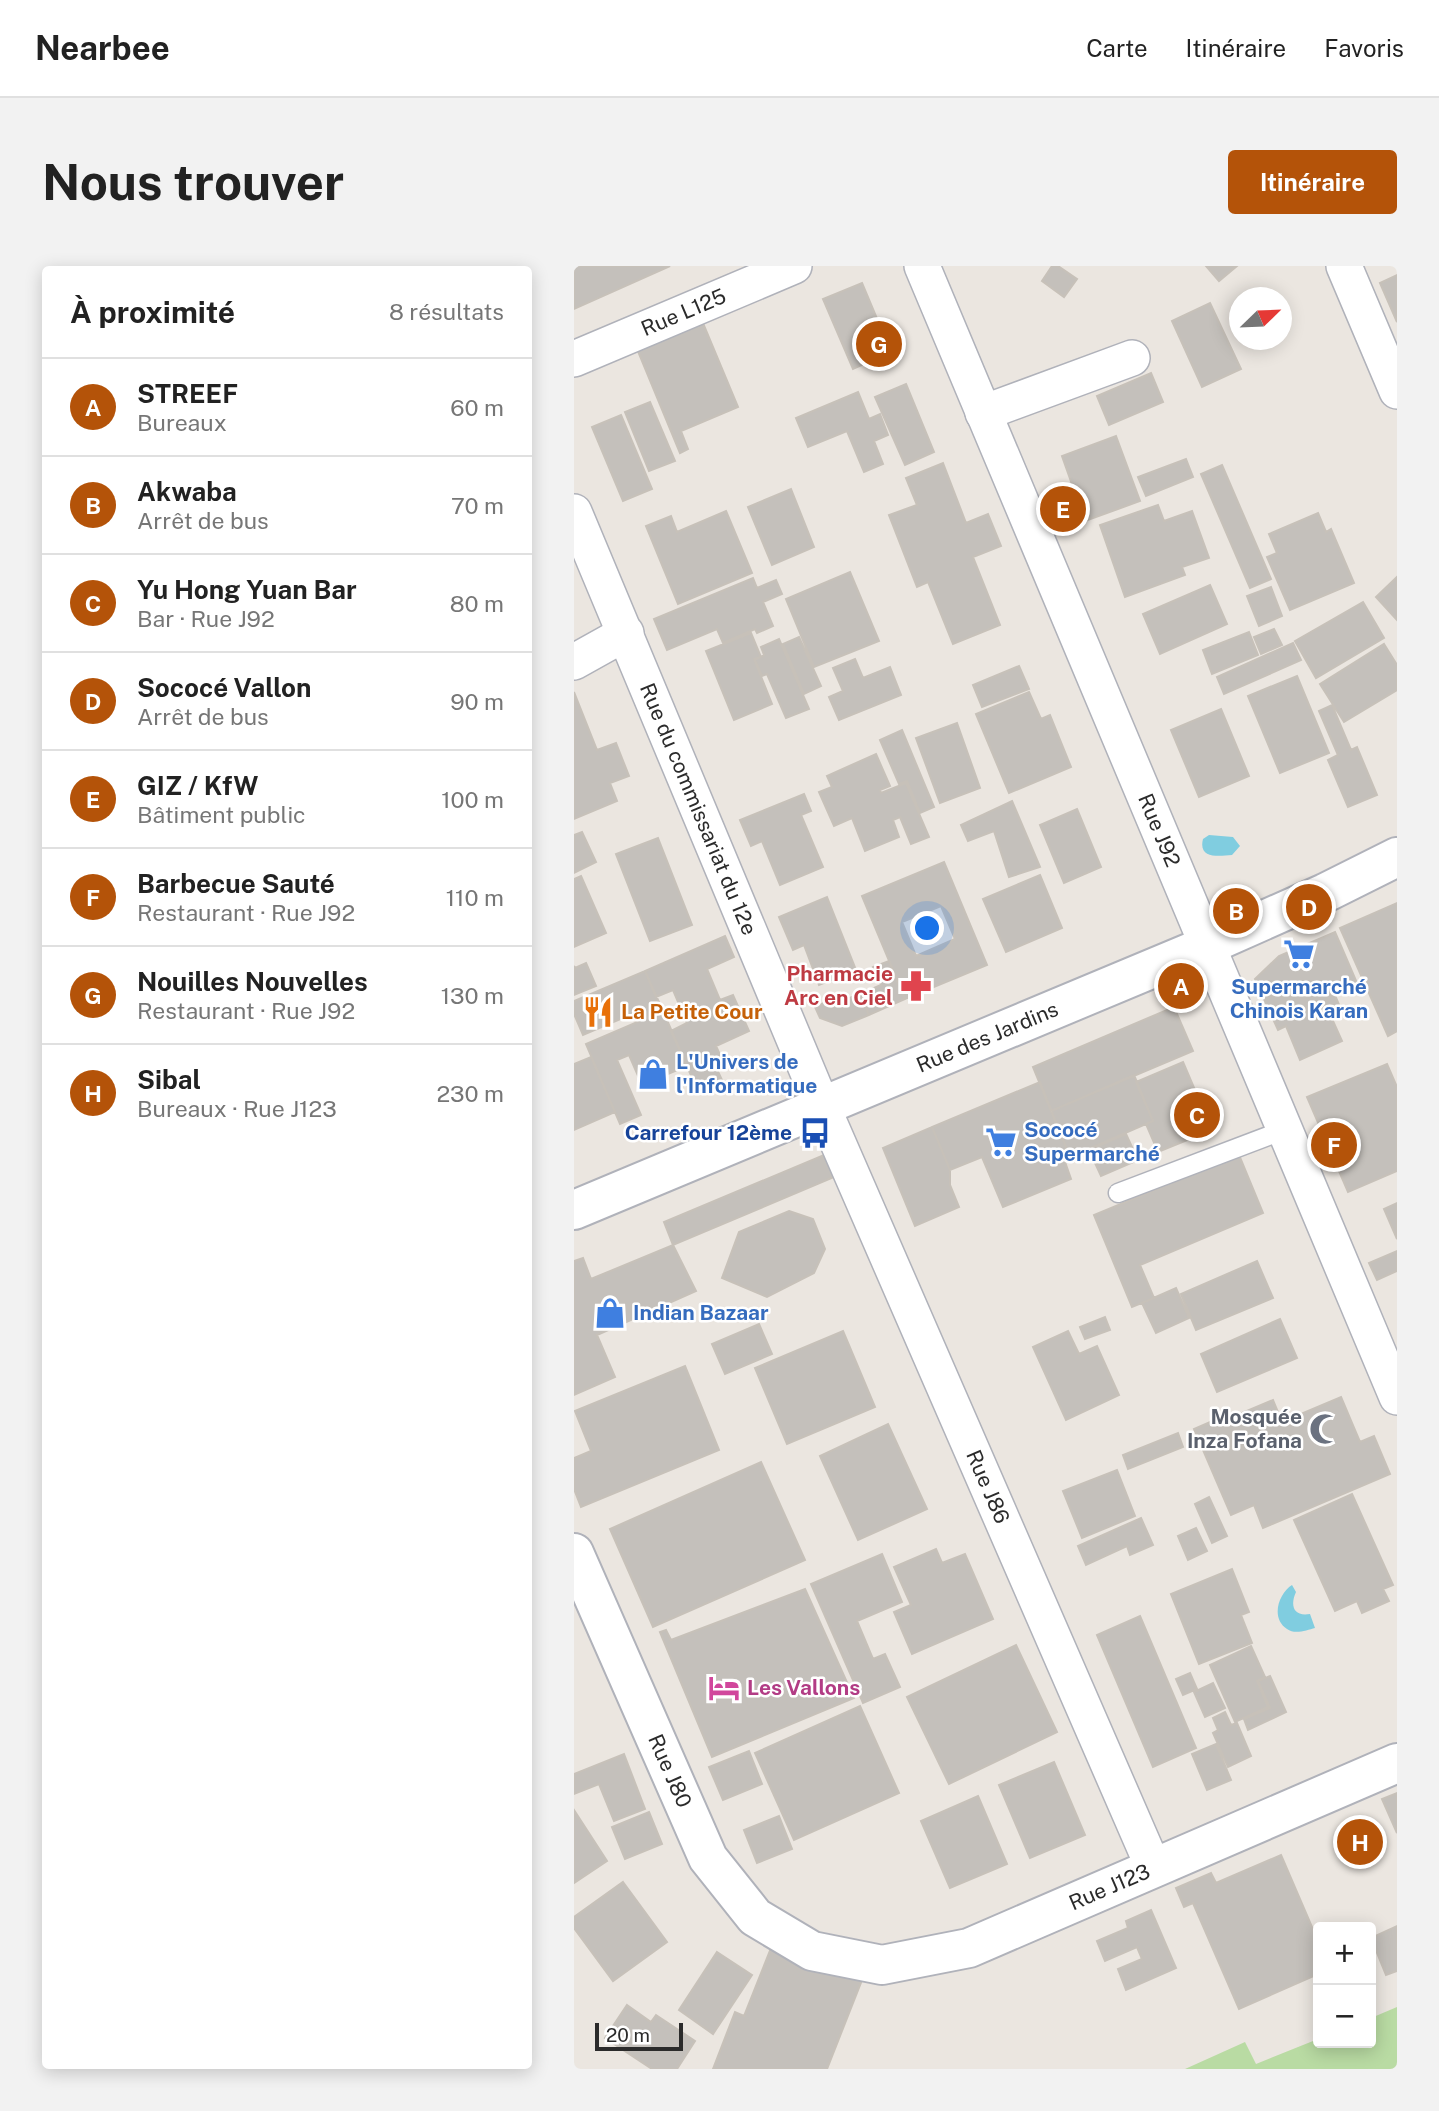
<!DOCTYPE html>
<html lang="fr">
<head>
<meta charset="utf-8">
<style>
	body { margin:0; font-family:"Public Sans",sans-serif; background:#f2f2f2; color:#222 }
	.controls { position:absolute; right:21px; bottom:21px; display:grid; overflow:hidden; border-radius:7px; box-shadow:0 4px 18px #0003 }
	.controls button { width:63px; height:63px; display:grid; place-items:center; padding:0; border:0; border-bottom:2px solid #e0e0e0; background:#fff; color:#222; font:35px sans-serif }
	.compass { position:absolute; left:655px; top:21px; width:63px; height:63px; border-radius:50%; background:#fff; box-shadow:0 4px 18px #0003; rotate:67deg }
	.scale { position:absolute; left:21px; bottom:18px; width:88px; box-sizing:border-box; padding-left:7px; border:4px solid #2b2b2b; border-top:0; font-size:19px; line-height:24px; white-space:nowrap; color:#2b2b2b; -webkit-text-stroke:5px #fff; paint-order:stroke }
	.you { position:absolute; left:354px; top:663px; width:24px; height:24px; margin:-18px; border:5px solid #fff; border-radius:50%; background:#1a73e8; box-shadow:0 0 0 10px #1a73e833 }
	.badge { display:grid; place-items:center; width:46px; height:46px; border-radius:50%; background:#b45309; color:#fff; font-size:23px; font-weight:700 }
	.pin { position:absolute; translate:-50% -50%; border:4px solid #fff; box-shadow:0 2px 7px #0006 }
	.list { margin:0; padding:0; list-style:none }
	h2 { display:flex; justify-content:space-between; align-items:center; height:91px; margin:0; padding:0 28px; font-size:30px }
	h2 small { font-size:23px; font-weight:400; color:#767676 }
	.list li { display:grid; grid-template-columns:46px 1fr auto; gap:21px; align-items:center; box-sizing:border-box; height:98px; padding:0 28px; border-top:2px solid #e0e0e0 }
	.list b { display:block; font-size:26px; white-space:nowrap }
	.list p { margin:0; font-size:23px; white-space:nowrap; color:#767676 }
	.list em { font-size:23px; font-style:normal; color:#767676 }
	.map { position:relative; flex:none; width:823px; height:1803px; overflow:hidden; border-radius:7px }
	header { display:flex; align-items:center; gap:42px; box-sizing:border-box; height:98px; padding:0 35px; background:#fff; border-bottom:2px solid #e0e0e0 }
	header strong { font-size:33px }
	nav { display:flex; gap:38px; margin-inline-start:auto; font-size:24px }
	.intro { display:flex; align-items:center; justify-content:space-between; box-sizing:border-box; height:168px; padding:0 42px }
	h1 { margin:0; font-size:49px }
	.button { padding:18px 32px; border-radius:7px; background:#b45309; color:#fff; font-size:24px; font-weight:700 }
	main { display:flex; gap:42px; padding:0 42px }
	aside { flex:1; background:#fff; border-radius:7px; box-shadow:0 4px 18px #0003 }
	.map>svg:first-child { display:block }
</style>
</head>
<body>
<header>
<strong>Nearbee</strong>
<nav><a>Carte</a><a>Itinéraire</a><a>Favoris</a></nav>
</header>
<div class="intro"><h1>Nous trouver</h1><a class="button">Itinéraire</a></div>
<main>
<aside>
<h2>À proximité<small>8 résultats</small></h2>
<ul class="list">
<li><span class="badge">A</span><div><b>STREEF</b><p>Bureaux</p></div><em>60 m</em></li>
<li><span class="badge">B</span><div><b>Akwaba</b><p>Arrêt de bus</p></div><em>70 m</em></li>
<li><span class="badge">C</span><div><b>Yu Hong Yuan Bar</b><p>Bar · Rue J92</p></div><em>80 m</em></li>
<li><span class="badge">D</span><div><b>Sococé Vallon</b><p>Arrêt de bus</p></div><em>90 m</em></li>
<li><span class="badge">E</span><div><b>GIZ / KfW</b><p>Bâtiment public</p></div><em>100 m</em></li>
<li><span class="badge">F</span><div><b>Barbecue Sauté</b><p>Restaurant · Rue J92</p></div><em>110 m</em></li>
<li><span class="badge">G</span><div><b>Nouilles Nouvelles</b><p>Restaurant · Rue J92</p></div><em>130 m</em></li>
<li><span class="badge">H</span><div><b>Sibal</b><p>Bureaux · Rue J123</p></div><em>230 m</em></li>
</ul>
</aside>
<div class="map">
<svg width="823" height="1803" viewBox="0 0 823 1803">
	<rect width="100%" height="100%" fill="#ebe6e0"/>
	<!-- green -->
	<path fill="#b9dba3" d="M823 1741V1803H611L671 1776 682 1798 744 1773V1777H797V1752Z"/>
	<!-- water -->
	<path fill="#80cde0" d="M635 569 659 571 666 580 658 589C644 590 624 593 629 573Z
		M718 1319 722 1326C716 1339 719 1351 736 1348L741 1362C733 1364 721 1369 713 1363 696 1352 705 1327 718 1319Z"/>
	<!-- building -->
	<path fill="#c4c0bb" stroke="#c7c1b9" stroke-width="2" fill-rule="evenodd" d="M0 0H96L0 43Z
		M478 0H484L503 13 490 31 468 15Z
		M632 0H663L645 15Z
		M823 9V56L806 17Z
		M288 17 317 86 279 103 249 33Z
		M636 37 667 103 628 121 598 55Z
		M126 50 164 141 107 165 114 183 106 187 61 78Z
		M577 107 589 136 535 159 523 130Z
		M332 118 360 186 331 199 301 131Z
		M284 126 295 153 306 148 314 169 300 175 309 198 290 206 273 165 234 181 222 152Z
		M76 136 101 195 75 205 51 146Z
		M47 149 78 223 49 235 18 161Z
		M542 170 566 235 511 255 488 190Z
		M612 193 619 211 572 230 564 211Z
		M369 197 392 257 414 248 427 280 399 291 426 359 379 378 354 316 343 321 315 249 343 239 332 212Z
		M648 199 697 313 676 322 627 208Z
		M217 223 240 281 198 299 174 241Z
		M584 239 590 255 618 245 635 292 608 301 611 309 551 331 526 259Z
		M152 245 178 307 104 338 72 260 97 250 103 266Z
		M744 247 752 266 757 263 780 317 716 344 693 291 703 287 695 268Z
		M276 306 305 375 240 401 212 333Z
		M823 311V354L802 331Z
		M179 312 183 322 202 314 208 328 189 336 199 360 183 367 181 363 149 377 143 363 93 384 80 353Z
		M636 319 653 358 586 388 569 348Z
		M697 321 708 350 685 360 673 330Z
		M789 336 810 372 742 412 721 375Z
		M700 363 708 379 687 388 680 371Z
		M675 366 684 389 638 408 629 384Z
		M177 367 187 391 180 393 198 438 160 454 132 385Z
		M225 371 247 420 230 428 209 378Z
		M205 373 235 443 212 452 193 408 188 410 181 394 190 389 187 381Z
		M719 377 727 394 650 428 643 411Z
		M810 378 823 399V424L770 456 746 418Z
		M281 393 289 412 316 401 327 429 265 454 255 431 269 425 259 402Z
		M445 400 455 423 408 441 399 419Z
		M723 410 755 487 706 507 674 430Z
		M0 426 23 484 42 477 55 510 36 517 43 535 0 553Z
		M455 426 467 453 476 449 497 501 435 527 402 448Z
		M758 439 777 484 783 481 803 529 774 541 754 494 764 489 745 445Z
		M647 443 675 510 625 531 597 464Z
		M383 457 406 522 366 537 342 472Z
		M328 464 360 541 346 547 333 515 325 518 306 474Z
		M302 488 316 520 306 524 307 527 332 517 355 571 337 578 326 551 319 554 325 571 291 585 278 552 260 560 245 526 258 521 253 510Z
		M230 528 237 545 227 549 249 601 206 619 188 575 177 580 166 554Z
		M438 535 466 601 435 611 420 565 394 575 387 559Z
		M503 543 527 601 490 617 466 559Z
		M8 566 22 596 0 607V569Z
		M84 572 118 659 76 675 42 588Z
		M370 596 413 699 331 733 288 630ZM367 640 381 673 342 690 328 656Z
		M466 609 488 662 432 686 409 633Z
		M7 610 32 667 0 681V613Z
		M253 631 282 704 245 719 230 679 219 684 205 651Z
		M823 637V765L814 770 766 662Z
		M761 666 783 717 760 727 766 741 755 746 768 775 726 794 712 760 704 764 681 713 705 690Z
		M151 670 160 691 133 703 146 734 159 729 175 765 142 780 148 793 140 797 148 814 124 825 97 765 113 757 99 724 82 731 71 705Z
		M315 695 331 733 295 749 286 728 307 719 299 701Z
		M12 697 22 720 0 729V700L1 702Z
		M71 705 89 745 73 752 70 743 9 769 0 748V735Z
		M286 728 295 749 268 760 246 752 241 741 258 733 265 736Z
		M600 741 619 785 477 845 459 801Z
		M89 745 113 800 68 819 55 789 43 794 67 849 46 858 12 778Z
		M17 791 41 846 0 864V798Z
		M609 796 638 864 584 886 572 858 579 855 562 816Z
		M813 798 823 821V905L774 926 733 831Z
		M560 809 579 855 496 891 477 845Z
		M466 816 496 891 490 893 497 913 429 941 408 891 376 904 358 861Z
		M358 861 376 904V919L385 941 341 960 309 882Z
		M552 868 564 894 527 910 515 884Z
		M250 889 260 911 99 979 90 956Z
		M665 889 689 947 566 999 580 1032 558 1041 520 949Z
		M823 937V973L810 943Z
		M215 945 239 953 251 983 240 1007 193 1031 148 1012 165 966Z
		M99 979 122 1025 23 1069 41 1111 0 1129V995L9 992 17 1013Z
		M823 985V1005L803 1014 795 997Z
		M683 995 699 1032 622 1064 607 1028Z
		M602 1022 615 1052 582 1067 568 1037Z
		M531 1051 536 1064 511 1073 506 1061Z
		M706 1053 723 1092 643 1126 627 1088Z
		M185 1058 198 1088 151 1108 138 1078Z
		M269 1065 301 1141 213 1178 181 1102Z
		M494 1065 505 1088 523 1080 545 1129 492 1154 459 1081Z
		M111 1100 145 1184 7 1241 0 1223V1192L17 1185 1 1145Z
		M767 1131 786 1176 800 1170 816 1208 689 1262 680 1239 657 1249 620 1163 659 1146 661 1150 699 1134 708 1156Z
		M314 1158 353 1243 284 1274 246 1190Z
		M604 1167 609 1181 554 1203 549 1189Z
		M187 1196 231 1294 79 1361 36 1263Z
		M543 1204 561 1250 508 1272 489 1225Z
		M778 1228 819 1319 809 1323 815 1335 788 1347 783 1335 761 1345 720 1254Z
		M635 1231 653 1270 638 1277 621 1238Z
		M567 1252 579 1279 556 1289 553 1280 512 1299 504 1280Z
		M622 1262 633 1285 614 1294 604 1270Z
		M362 1283 368 1297 391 1288 419 1353 338 1388 320 1346 337 1339 320 1301Z
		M308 1288 328 1336 283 1355 299 1393 311 1388 326 1421 289 1437 237 1318Z
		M658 1303 675 1346 667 1349 678 1377 625 1398 597 1328Z
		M231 1323 280 1432 138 1491 86 1366 92 1364 97 1374Z
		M566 1350 622 1482 579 1501 523 1369Z
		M442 1379 483 1466 375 1518 333 1431Z
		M677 1380 691 1411 683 1415 694 1441 661 1456 636 1399Z
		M616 1407 623 1423 609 1429 602 1413Z
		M696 1410 712 1446 674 1464 670 1453 696 1442 684 1415Z
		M639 1417 651 1442 631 1451 620 1426Z
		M286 1440 325 1527 220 1574 181 1487Z
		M651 1446 657 1459 663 1457 677 1490 654 1501 639 1467 644 1464 639 1452Z
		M642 1478 657 1514 633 1524 618 1488Z
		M175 1485 188 1518 149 1534 135 1501Z
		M50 1488 71 1543 40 1555 25 1518 0 1528V1508Z
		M480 1496 511 1569 456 1592 425 1519Z
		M823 1527V1567L808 1533Z
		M404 1530 433 1598 376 1622 347 1555Z
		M0 1544 33 1595 0 1617Z
		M75 1546 88 1578 51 1593 38 1561Z
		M205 1550 218 1583 183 1597 170 1564Z
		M707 1589 744 1675V1708L665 1743 619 1637 610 1641 602 1622 637 1607 642 1617Z
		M49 1616 93 1676 39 1715 0 1662V1651Z
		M577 1644 602 1702 552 1724 544 1703 568 1693 563 1681 531 1695 523 1675 554 1662 552 1655Z
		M823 1660V1705L812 1709 797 1672Z
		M199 1677 288 1714 253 1803H139L161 1746 170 1750Z
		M143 1686 178 1709 139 1768 105 1744Z
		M53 1739 77 1756 82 1749 121 1775 103 1803H78L31 1772Z"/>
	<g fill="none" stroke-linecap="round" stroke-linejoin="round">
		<defs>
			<path id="lane" d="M544 927 710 864"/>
			<g id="street">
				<path id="s1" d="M348 0 823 1131"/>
				<path d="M770 0 823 125"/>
				<path id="s2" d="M0 93 220 0"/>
				<path d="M409 147 558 92"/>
				<path id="s3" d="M0 246 248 840 580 1603"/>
				<path d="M0 396 52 367"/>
			</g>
			<g id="secondary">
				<path id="s4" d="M0 944 632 680 751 627 823 591"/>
				<path id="s5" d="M0 1287 134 1592 181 1651 238 1685 308 1699 395 1682 823 1497"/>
			</g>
		</defs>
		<!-- lane casing -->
		<use href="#lane" stroke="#b0b2ba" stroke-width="21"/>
		<!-- street casing -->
		<use href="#street" stroke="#b0b2ba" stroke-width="38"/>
		<!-- secondary casing -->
		<use href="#secondary" stroke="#b0b2ba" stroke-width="42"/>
		<!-- lane -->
		<use href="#lane" stroke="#fff" stroke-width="18"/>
		<!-- street -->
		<use href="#street" stroke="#fff" stroke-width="35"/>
		<!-- secondary -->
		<use href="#secondary" stroke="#fff" stroke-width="38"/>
	</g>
	<!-- icons -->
	<defs>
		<symbol id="supermarket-bare" viewBox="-9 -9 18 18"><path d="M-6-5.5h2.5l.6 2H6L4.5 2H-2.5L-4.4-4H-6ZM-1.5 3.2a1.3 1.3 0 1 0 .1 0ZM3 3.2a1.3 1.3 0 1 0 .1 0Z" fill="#3f7fe0" stroke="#fff" stroke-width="2.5" paint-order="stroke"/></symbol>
		<symbol id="pharmacy-bare" viewBox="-9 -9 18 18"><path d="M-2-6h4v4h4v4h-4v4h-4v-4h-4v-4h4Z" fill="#e0444e" stroke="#fff" stroke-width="2.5" paint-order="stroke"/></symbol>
		<symbol id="restaurant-bare" viewBox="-9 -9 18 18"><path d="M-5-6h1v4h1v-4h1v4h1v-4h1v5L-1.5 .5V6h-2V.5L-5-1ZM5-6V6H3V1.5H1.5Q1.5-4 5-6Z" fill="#e8710a" stroke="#fff" stroke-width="2.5" paint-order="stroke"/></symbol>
		<symbol id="shop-bare" viewBox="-9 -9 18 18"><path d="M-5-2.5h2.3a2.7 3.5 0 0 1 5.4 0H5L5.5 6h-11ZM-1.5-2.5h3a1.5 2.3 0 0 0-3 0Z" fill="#3f7fe0" stroke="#fff" stroke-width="2.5" paint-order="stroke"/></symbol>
		<symbol id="bus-bare" viewBox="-9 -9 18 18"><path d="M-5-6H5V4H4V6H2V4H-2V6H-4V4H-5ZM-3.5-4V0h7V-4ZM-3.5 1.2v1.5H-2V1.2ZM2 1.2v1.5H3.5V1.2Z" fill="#1a4fb4" stroke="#fff" stroke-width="2.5" paint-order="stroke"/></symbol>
		<symbol id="mosque-bare" viewBox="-9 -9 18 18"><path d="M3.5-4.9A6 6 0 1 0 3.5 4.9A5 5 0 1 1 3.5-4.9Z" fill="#6b7280" stroke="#fff" stroke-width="2.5" paint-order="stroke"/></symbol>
		<symbol id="hotel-bare" viewBox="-9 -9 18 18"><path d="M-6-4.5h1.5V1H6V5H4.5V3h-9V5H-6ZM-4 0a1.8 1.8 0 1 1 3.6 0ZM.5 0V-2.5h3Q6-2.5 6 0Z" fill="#d1479c" stroke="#fff" stroke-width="2.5" paint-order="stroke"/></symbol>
	</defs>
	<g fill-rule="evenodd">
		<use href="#supermarket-bare" x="703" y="666" width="44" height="44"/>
		<use href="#pharmacy-bare" x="320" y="698" width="44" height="44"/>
		<use href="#restaurant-bare" x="2" y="724" width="44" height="44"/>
		<use href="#shop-bare" x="57" y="786" width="44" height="44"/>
		<use href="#bus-bare" x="219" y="845" width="44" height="44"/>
		<use href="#supermarket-bare" x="405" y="854" width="44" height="44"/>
		<use href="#shop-bare" x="14" y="1025" width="44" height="44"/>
		<use href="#mosque-bare" x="729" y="1141" width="44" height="44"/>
		<use href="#hotel-bare" x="128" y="1400" width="44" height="44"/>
	</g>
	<g text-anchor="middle" stroke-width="5" stroke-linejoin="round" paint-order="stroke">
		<!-- street labels -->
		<g font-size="21" fill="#2b2b2b" stroke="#fff">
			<text dy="7" stroke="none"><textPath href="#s2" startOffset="119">Rue L125</textPath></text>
			<text dy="7" stroke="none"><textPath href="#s3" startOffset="322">Rue du commissariat du 12e</textPath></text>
			<text dy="7" stroke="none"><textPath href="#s1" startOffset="612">Rue J92</textPath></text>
			<text dy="7" stroke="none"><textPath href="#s4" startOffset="448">Rue des Jardins</textPath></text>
			<text dy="7" stroke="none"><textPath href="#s3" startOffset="1059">Rue J86</textPath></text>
			<text dy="7" stroke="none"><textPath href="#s5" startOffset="238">Rue J80</textPath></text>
			<text dy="7" stroke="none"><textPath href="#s5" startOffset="788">Rue J123</textPath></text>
		</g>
		<!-- health labels -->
		<g font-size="21" font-weight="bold" fill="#be3a42" stroke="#fff" text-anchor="end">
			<text x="319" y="715">Pharmacie<tspan x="319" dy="24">Arc en Ciel</tspan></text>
		</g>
		<!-- shop labels -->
		<g font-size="21" font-weight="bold" fill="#366cbe" stroke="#fff" text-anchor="start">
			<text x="725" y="728" text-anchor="middle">Supermarché<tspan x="725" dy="24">Chinois Karan</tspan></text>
			<text x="102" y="803">L'Univers de<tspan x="102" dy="24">l'Informatique</tspan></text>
			<text x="450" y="871">Sococé<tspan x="450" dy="24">Supermarché</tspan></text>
			<text x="59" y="1054">Indian Bazaar</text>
		</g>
		<!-- food labels -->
		<g font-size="21" font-weight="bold" fill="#c56008" stroke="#fff" text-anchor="start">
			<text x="47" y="753">La Petite Cour</text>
		</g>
		<!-- transit labels -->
		<g font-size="21" font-weight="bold" fill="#164399" stroke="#fff" text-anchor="end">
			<text x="218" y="874">Carrefour 12ème</text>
		</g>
		<!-- worship labels -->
		<g font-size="21" font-weight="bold" fill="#5b616d" stroke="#fff" text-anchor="end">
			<text x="728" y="1158">Mosquée<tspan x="728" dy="24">Inza Fofana</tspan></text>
		</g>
		<!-- hotel labels -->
		<g font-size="21" font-weight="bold" fill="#b23c85" stroke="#fff" text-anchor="start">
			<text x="173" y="1429">Les Vallons</text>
		</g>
	</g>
</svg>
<div class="controls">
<button>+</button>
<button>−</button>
</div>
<svg class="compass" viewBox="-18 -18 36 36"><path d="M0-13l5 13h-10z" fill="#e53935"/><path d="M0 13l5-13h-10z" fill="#767676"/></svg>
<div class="scale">20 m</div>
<div class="you"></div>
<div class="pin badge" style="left:607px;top:720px">A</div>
<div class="pin badge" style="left:662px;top:645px">B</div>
<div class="pin badge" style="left:623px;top:849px">C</div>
<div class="pin badge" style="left:735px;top:641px">D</div>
<div class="pin badge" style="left:489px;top:243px">E</div>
<div class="pin badge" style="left:760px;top:879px">F</div>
<div class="pin badge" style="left:305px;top:78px">G</div>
<div class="pin badge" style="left:786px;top:1576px">H</div>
</div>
</main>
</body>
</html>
